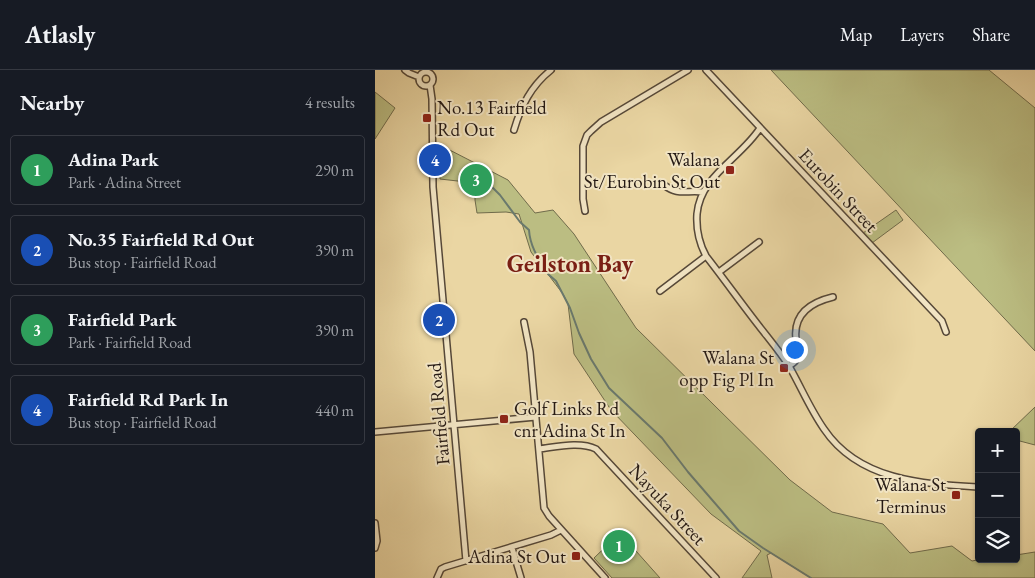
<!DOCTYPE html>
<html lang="en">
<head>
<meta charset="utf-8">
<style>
	body { margin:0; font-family:"EB Garamond",serif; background:#20242c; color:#f1f3f6 }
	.controls { position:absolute; right:15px; bottom:15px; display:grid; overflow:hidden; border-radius:5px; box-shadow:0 1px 4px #0004 }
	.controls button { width:45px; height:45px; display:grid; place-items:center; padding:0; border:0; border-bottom:1px solid #363941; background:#171b24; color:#f1f3f6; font:25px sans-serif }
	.you { position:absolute; left:419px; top:279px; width:18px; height:18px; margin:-12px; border:4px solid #fff; border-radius:50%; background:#1a73e8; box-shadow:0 0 0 8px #1a73e833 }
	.badge { display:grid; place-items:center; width:32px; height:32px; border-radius:50%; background:#8c9099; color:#fff; font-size:16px; font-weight:700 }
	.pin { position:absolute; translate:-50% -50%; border:2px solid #fff; box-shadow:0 1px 5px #0006 }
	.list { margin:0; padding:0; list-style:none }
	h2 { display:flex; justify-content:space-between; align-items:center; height:65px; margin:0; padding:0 20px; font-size:21px }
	h2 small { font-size:16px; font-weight:400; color:#9ea1a6 }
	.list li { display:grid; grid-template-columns:32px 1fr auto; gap:15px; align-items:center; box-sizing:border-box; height:70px; margin:0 10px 10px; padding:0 10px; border:1px solid #363941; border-radius:5px }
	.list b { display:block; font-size:19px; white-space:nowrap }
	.list p { margin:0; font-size:16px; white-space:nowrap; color:#9ea1a6 }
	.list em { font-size:16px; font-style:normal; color:#9ea1a6 }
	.icon { flex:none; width:28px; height:28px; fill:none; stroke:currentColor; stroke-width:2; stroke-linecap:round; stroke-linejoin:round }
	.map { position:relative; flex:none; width:660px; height:508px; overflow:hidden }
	header { display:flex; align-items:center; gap:30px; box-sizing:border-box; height:70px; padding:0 25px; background:#171b24; border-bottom:1px solid #363941 }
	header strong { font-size:24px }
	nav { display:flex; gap:28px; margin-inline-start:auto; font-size:18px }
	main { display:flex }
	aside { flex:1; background:#171b24 }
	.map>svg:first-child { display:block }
</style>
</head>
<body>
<header>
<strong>Atlasly</strong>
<nav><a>Map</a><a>Layers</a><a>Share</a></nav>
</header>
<main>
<aside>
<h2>Nearby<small>4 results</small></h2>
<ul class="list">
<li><span class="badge" style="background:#2e9e5b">1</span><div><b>Adina Park</b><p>Park · Adina Street</p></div><em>290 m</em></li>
<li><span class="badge" style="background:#1a4fb4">2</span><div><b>No.35 Fairfield Rd Out</b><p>Bus stop · Fairfield Road</p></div><em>390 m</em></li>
<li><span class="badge" style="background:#2e9e5b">3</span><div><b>Fairfield Park</b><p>Park · Fairfield Road</p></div><em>390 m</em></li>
<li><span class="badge" style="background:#1a4fb4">4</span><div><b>Fairfield Rd Park In</b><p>Bus stop · Fairfield Road</p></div><em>440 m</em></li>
</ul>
</aside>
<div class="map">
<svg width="660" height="508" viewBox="0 0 660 508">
	<rect width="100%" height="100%" fill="#ead6a3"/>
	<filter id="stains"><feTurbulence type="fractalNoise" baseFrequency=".004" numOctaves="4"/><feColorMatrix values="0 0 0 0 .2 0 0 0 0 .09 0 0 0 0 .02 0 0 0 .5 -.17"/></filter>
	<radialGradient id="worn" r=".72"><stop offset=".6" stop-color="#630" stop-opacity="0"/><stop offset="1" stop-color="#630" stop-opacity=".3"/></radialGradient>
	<!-- green -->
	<path fill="#bbbd82" stroke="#706b4b" d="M396 0H614L660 38V281Z
		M0 22 20 38 0 69Z
		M63 74 133 110 160 143 178 140 199 164 261 258 415 410 457 442 508 454 535 483 577 476 597 491 607 489H641V485L660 482V508H436L396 483 392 485 397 508H367L386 481 336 444 236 340 199 284 193 234 188 224 156 182 144 144 131 142 102 143 100 130V113L65 109Z
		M521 140 528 150 497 173 488 163Z
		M660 337V375L641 370V362H634Z
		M245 463 285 508H237L219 488Z"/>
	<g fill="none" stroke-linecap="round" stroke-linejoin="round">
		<!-- stream -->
		<path stroke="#6a796d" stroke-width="2" d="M109 109 125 125 145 152 154 160C155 176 163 188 171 201
			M173 204 181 211 195 238 204 263 216 289 234 318 287 368 313 402 364 461 388 478 436 508"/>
		<defs>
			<path id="minor" d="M30 0 34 3 44 7
				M331 0 567 251 571 262
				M44 9a7 7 0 1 1 14 0a7 7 0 1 1-14 0Z
				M55 15 57 29 58 117 91 491
				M385 58C366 88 325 106 322 144 321 160 324 173 331 186 349 209 366 233 384 256 394 269 405 282 414 296 426 317 435 339 449 359 484 411 548 414 604 417
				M139 60C146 36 156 16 176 0
				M289 115C303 126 311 120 328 122
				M210 141 208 129V76L212 65 216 61 226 52 313 0
				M344 202 384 172
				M285 221 331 186
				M149 252 155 282 169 438 174 446 230 508
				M414 296C417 294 421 292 422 288 425 282 421 275 421 269 418 243 437 232 458 227
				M0 362 161 347
				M164 379C181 377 205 371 221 379L341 508
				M0 453 2 471 0 478
				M137 478 146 508
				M62 508 66 499 70 497 176 465 186 460"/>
		</defs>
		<!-- minor casing -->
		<use href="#minor" stroke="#564838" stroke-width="8"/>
		<!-- minor -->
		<use href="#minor" stroke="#f1e4c3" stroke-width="5"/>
	</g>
	<!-- markers -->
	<g fill="#8f2418" stroke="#f1e4c3" stroke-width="2">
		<rect x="47" y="43" width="10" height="10" rx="2.5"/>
		<rect x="350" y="95" width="10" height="10" rx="2.5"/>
		<rect x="404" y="293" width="10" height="10" rx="2.5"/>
		<rect x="124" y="344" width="10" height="10" rx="2.5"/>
		<rect x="576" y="420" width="10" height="10" rx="2.5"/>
		<rect x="196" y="481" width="10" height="10" rx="2.5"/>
	</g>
	<g text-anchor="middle" stroke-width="4" stroke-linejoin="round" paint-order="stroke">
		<!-- poi labels -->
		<g font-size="19" fill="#241914" stroke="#f1e4c3" text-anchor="end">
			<text x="62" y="44" text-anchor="start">No.13 Fairfield<tspan x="62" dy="22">Rd Out</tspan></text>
			<text x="345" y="96">Walana<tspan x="345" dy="22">St/Eurobin St Out</tspan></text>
			<text x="399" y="294">Walana St<tspan x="399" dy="22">opp Fig Pl In</tspan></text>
			<text x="139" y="345" text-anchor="start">Golf Links Rd<tspan x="139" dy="22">cnr Adina St In</tspan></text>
			<text x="571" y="421">Walana St<tspan x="571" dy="22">Terminus</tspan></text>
			<text x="191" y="493">Adina St Out</text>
		</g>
		<!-- street labels -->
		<g font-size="19" fill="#241914" stroke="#f1e4c3">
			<text transform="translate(464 120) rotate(47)" y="7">Eurobin Street</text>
			<text transform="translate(63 344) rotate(-95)" y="7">Fairfield Road</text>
			<text transform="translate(293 434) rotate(47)" y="7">Nayuka Street</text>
		</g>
		<!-- district labels -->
		<g font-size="24" font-weight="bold" fill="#7a1f14" stroke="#f1e4c3">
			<text x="195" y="202">Geilston Bay</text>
		</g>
	</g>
	<rect width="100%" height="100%" filter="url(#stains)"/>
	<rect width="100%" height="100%" fill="url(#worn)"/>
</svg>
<div class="controls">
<button>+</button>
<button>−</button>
<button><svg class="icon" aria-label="layers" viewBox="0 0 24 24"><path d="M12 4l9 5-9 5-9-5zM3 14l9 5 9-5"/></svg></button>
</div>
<div class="you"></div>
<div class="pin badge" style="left:244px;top:476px;background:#2e9e5b">1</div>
<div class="pin badge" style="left:64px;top:250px;background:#1a4fb4">2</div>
<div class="pin badge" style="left:101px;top:110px;background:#2e9e5b">3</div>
<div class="pin badge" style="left:60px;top:90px;background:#1a4fb4">4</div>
</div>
</main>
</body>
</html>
